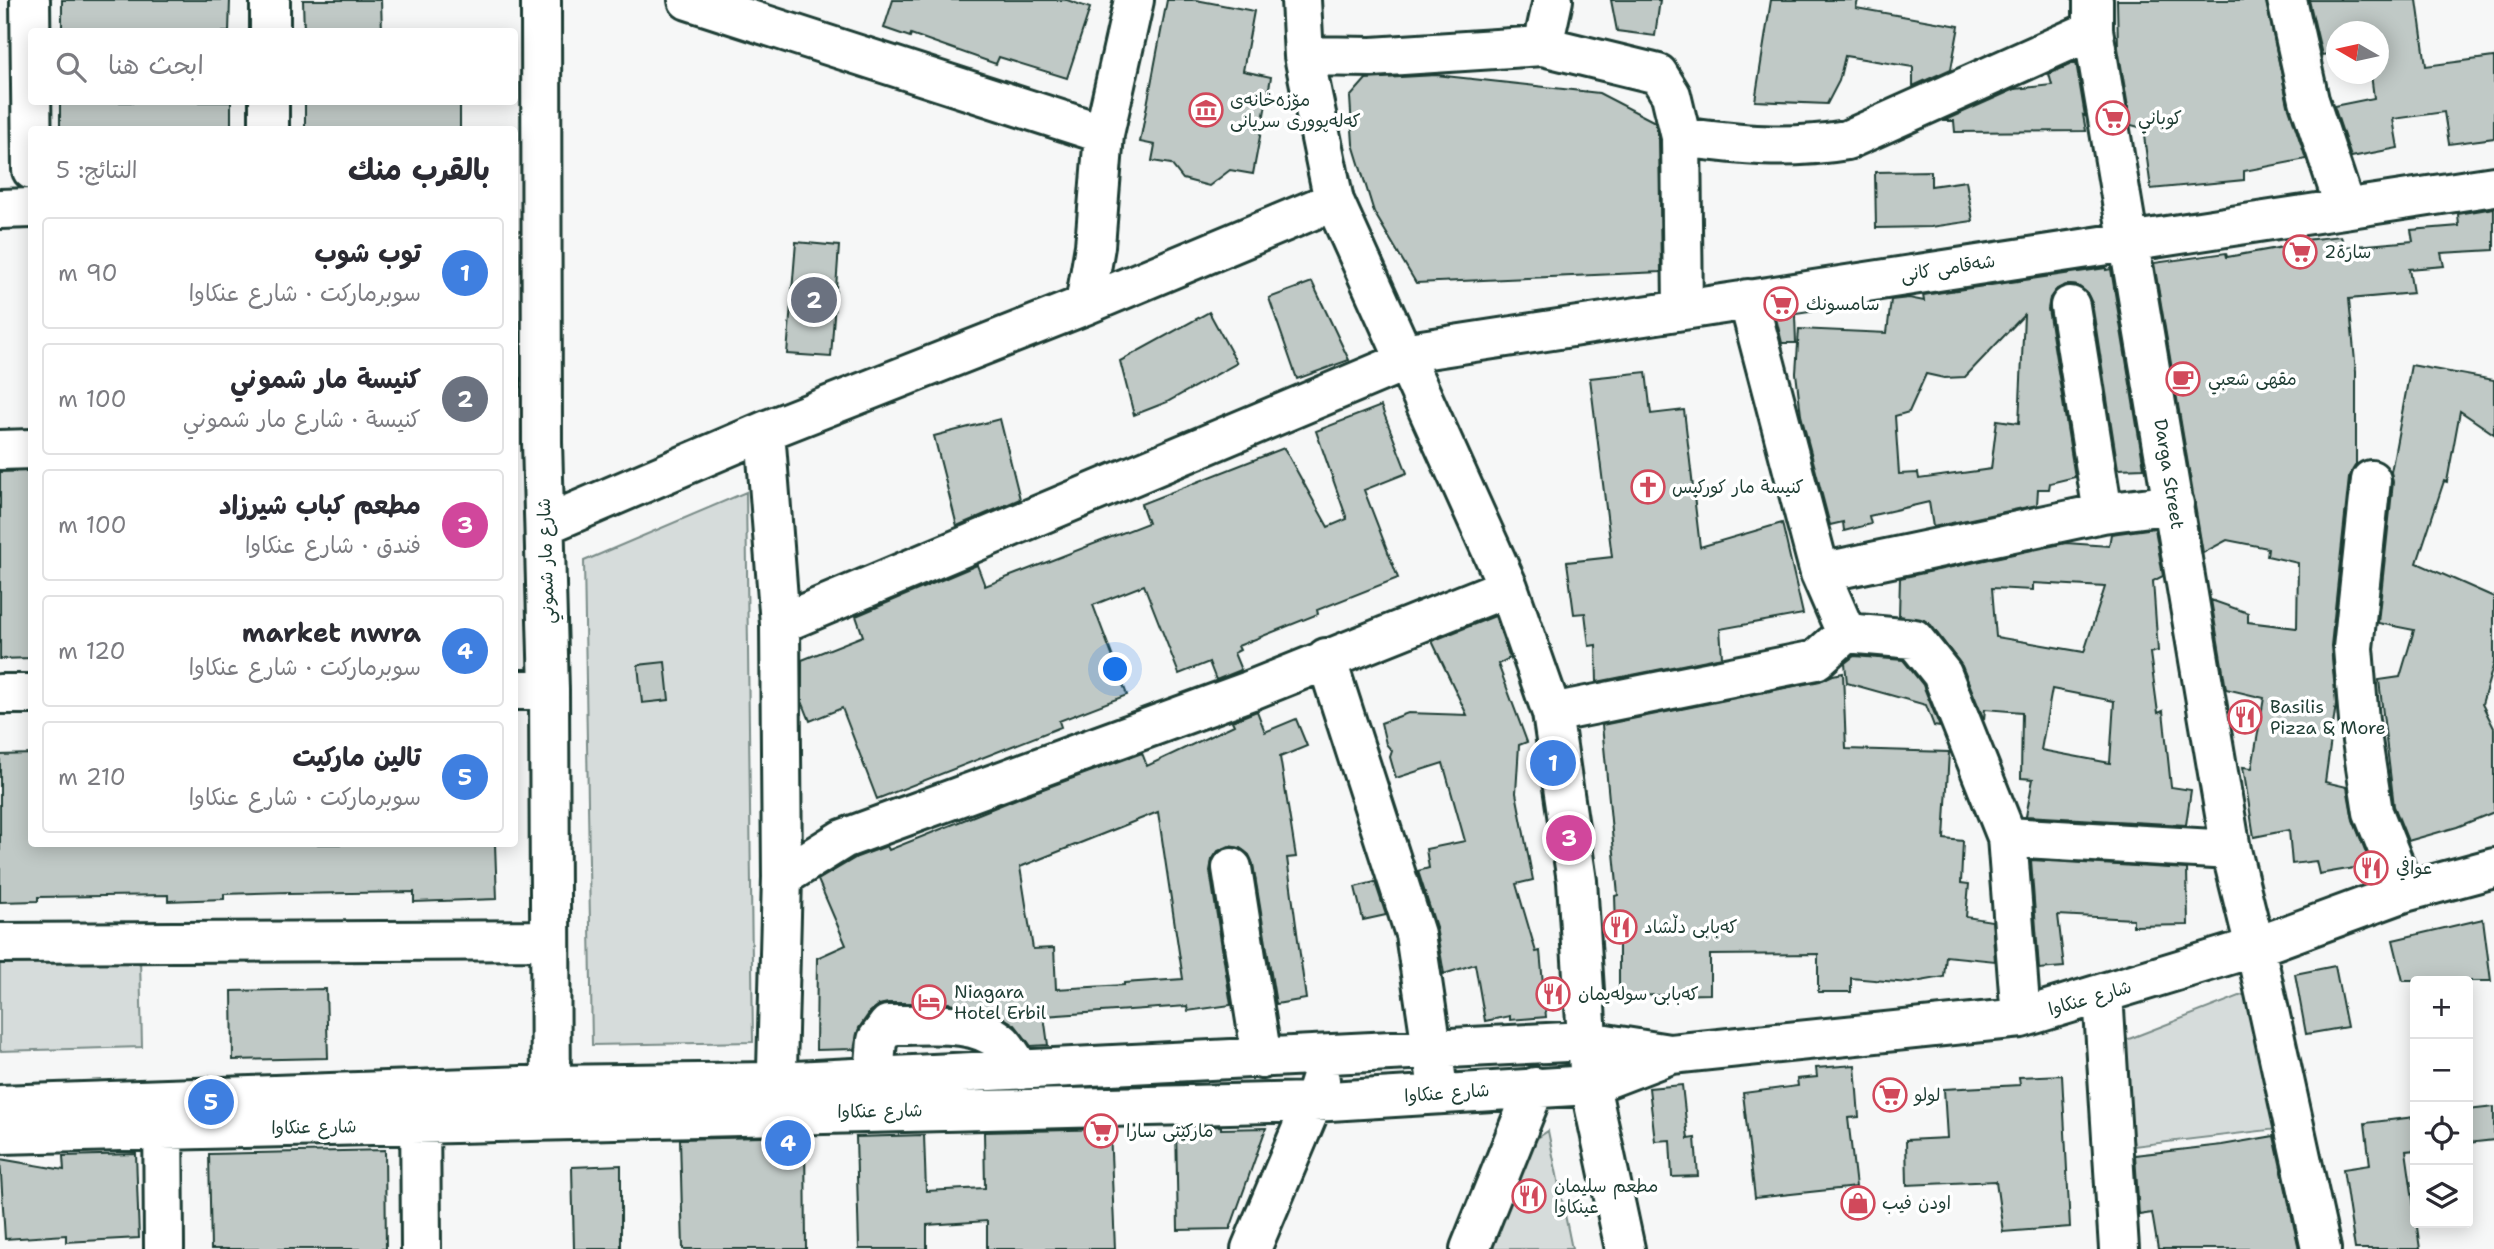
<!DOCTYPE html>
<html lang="ar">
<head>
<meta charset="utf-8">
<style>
	body { margin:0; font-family:"Shantell Sans","Playpen Sans Arabic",sans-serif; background:#f7f7f7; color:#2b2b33; direction:rtl }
	.controls { position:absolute; right:21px; bottom:21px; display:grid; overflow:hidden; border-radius:7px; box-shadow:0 4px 18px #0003 }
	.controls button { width:63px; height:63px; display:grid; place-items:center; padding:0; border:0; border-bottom:2px solid #e1e1e2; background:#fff; color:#2b2b33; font:35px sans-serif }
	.compass { position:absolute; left:2326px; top:21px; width:63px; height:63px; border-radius:50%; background:#fff; box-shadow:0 4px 18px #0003; rotate:279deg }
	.you { position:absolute; left:1116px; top:670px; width:24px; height:24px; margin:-18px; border:5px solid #fff; border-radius:50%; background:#1a73e8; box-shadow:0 0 0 10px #1a73e833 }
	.badge { display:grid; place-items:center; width:46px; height:46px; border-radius:50%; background:#111827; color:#fff; font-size:23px; font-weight:700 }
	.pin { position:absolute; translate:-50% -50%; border:4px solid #fff; box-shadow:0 2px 7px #0006 }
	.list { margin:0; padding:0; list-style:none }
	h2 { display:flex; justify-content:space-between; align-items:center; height:91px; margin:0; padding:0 28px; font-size:30px }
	h2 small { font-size:23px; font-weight:400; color:#7c7c81 }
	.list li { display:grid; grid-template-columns:46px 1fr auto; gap:21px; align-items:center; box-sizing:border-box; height:112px; margin:0 14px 14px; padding:0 14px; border:2px solid #e1e1e2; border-radius:7px }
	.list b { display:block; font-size:26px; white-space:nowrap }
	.list p { margin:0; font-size:23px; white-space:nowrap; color:#7c7c81 }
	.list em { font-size:23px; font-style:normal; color:#7c7c81 }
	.icon { flex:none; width:38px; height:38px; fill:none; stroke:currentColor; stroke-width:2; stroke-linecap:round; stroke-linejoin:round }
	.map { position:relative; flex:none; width:2494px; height:1249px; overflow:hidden; direction:ltr }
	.search { position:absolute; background:#fff; box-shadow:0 4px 18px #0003; left:28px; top:28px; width:490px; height:77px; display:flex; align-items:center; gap:18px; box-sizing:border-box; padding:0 24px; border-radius:7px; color:#7c7c81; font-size:26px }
	.panel { position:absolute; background:#fff; box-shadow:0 4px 18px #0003; left:28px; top:126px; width:490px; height:721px; border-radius:7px; direction:rtl }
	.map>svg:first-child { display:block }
</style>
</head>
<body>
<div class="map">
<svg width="2494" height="1249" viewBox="0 0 2494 1249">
	<rect width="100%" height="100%" fill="#f6f7f7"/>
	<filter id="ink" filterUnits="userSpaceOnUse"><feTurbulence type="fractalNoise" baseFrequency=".0143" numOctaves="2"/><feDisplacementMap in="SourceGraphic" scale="14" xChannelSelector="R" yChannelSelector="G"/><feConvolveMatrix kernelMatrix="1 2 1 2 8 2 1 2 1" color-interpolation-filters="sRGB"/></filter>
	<g filter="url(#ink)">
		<!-- green -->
		<path fill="#d6dcdb" stroke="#7a8c88" stroke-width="2" d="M746 492 753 1042 592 1045 584 561Z
			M140 957 142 1047 0 1051V961Z
			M2255 990 2286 1128 2134 1146 2116 1044Z
			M1548 1131 1572 1249H1488L1527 1145Z"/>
		<!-- building -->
		<path fill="#c0c9c6" stroke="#1f3d34" stroke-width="2" fill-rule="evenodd" d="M62 0H230L229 32H62Z
			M303 0H381L382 32H304Z
			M893 0H1067L1090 8 1067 78 999 57 996 64 911 34 910 37 884 28Z
			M1167 0H1196L1254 11 1243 71 1271 77 1253 174 1230 170 1209 186 1183 179 1171 164 1152 161 1155 145 1140 142Z
			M1611 0H1660L1655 36 1617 31Z
			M1771 0H1858L1856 8 1959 26 1951 69 1913 86V67L1845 56 1839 81 1827 104 1755 101Z
			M2117 0H2266L2288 105 2306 159 2244 171V180L2151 189 2143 128 2131 125 2118 48Z
			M2309 0H2417L2426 66 2494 57V138L2449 144 2444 112 2393 119 2398 148 2351 157 2334 106 2374 98 2371 74H2378V32H2336V53L2322 55Z
			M2076 62 2085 116 2083 115 2086 131 1955 132 1954 121H1943L2015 89 2052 85 2049 74Z
			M1436 75 1599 93 1655 122 1659 140 1661 272 1416 283 1374 212 1353 144 1350 97 1366 79Z
			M60 102H231V130H60Z
			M305 102H460V130H305Z
			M1931 171V186L1966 181 1973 221 1931 227 1876 228 1875 172Z
			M2494 208V250L2441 253 2444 266 2409 269 2413 293 2349 299 2356 372V465L2349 478 2331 646 2336 704 2325 782 2347 787 2353 820 2371 865 2319 874 2316 861 2292 864 2289 830 2254 837 2243 767 2252 768 2264 698 2226 689 2211 600 2248 613V622L2297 628 2298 563 2267 556 2268 548 2227 540 2203 553 2154 263 2226 253 2227 257 2305 243V240L2341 236 2344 247 2413 241 2411 230 2459 226 2458 214Z
			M796 242 839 246 831 357 787 354Z
			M2106 268V270L2111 269 2144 468 2118 469 2092 303 2087 293 2078 286 2066 285 2057 289 2050 298 2048 309 2075 477 2050 483 2049 489H2038L2037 505 1933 527 1929 502 1869 516 1871 524 1844 531 1843 522 1830 525 1801 415 1796 373 1799 329 1887 333 1891 300 1909 298 1924 301 1923 295ZM2024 315 2019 423 1997 420 1991 469 1919 479 1918 473 1899 474 1895 416 1909 412 1926 374 1944 378 1965 377Z
			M1312 282 1349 360 1297 379 1269 298Z
			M1209 312 1237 363 1167 402 1134 415 1120 361Z
			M1795 315 1796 343H1782L1776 318Z
			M2411 365 2494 380V434L2460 411 2447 482 2444 481 2417 563 2494 597V663L2482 704 2494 728V812L2457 827 2408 841 2394 806 2379 680 2400 677 2414 630 2378 623 2393 482 2391 472Z
			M1646 372 1651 414 1684 410 1700 547 1782 523 1803 614 1720 629 1722 657 1597 682 1596 645 1589 646 1585 613 1574 614 1567 562 1612 557 1590 378Z
			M1381 406 1407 473 1364 490 1398 578 1317 610 1318 614 1238 646 1240 650 1234 653 1241 670 1216 680 1209 662 1179 674 1144 585 1093 605 1127 695 1059 721 1061 727 877 799 842 708 810 721 802 701V660L863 636 856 616 977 565 985 586 1148 523 1141 504 1284 448 1328 527 1347 519 1316 431Z
			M1000 419 1020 499 957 526 934 436Z
			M32 471V658L0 659V472Z
			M2155 528 2163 576 2153 581 2158 651 2150 653 2158 713 2163 711 2171 787 2191 790 2186 825 2026 816 2033 779 2021 778 2022 712 1985 709 1984 720 1962 666 1931 625 1924 620 1899 616 1900 578 2066 543 2109 546 2111 534ZM2033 583 2105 587 2084 652 1996 637 1992 588 2033 590ZM2052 689 2114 701 2110 763 2041 750Z
			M1495 616 1510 658 1498 664 1527 742 1519 745 1516 793 1533 880 1516 884 1536 952 1540 951 1546 1017 1510 1020V1016L1485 1021 1475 964 1444 974 1436 927 1418 871 1429 868 1426 849 1465 841 1443 763 1396 778 1390 757 1392 751 1386 744 1381 723 1408 713 1467 715 1432 641Z
			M1854 656 1903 660 1923 685 1940 727 1934 726 1926 705 1847 683 1845 663Z
			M665 662 669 700 642 703 638 665Z
			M1843 673 1846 749 1949 752 1944 839 1963 841 1961 883 1969 884 1966 917 1992 921 1995 961 1946 956 1944 977 1909 983 1851 978V992H1818V954L1710 955V994L1619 996V926H1616L1615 896 1618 895 1602 725 1820 681 1833 675Z
			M1257 711 1265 732 1296 719 1307 746 1280 757 1296 857 1287 858 1306 999 1276 1004 1253 864 1249 855 1240 848 1229 846 1218 851 1212 860 1210 871 1231 1005 1188 1011 1187 1006 1044 1016 1048 1045 1031 1046 1015 1025 999 1015 982 1008 948 1003H888L879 1005 870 1012 859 1028 854 1049 816 1050 817 958 846 945 818 880 857 857 887 846 889 850 1021 797 1142 753 1147 766 1234 725 1232 721ZM1158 812 1183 979 1124 983V985L1056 989 1054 948 1033 949 1020 867Z
			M32 754V844H495L497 899 414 902V892L289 894V892L224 894V899L168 901V895L38 897V901L0 902V755Z
			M2031 860 2187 869 2188 925 2133 926V919L2058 915 2064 967 2039 969Z
			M1375 882 1386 915 1363 920 1355 887Z
			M2483 919 2491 981H2403L2393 940Z
			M2335 966 2347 1027 2306 1034 2295 974Z
			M326 989 328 1058 233 1060 232 991Z
			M1855 1065 1859 1117 1848 1118 1856 1187 1755 1198 1743 1093 1798 1086 1797 1079 1817 1077 1816 1068Z
			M2062 1075 2070 1227 2003 1232 1996 1181 1907 1185 1906 1140 1947 1138 1944 1089 2020 1085 2019 1077Z
			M1682 1085 1688 1139 1695 1138 1698 1176 1672 1177 1670 1140 1655 1141 1649 1088Z
			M2494 1107V1140L2468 1143V1110Z
			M2415 1117V1150L2406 1151 2420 1249H2355L2343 1169 2370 1165 2365 1123Z
			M1221 1126V1129L1266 1128 1230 1229 1178 1230 1176 1127Z
			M1110 1129 1115 1249H987V1221L927 1225V1249H859L856 1137 924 1135 926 1191 985 1188 984 1132Z
			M805 1136 806 1249H683L680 1139Z
			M2274 1136 2299 1249H2158L2152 1213 2139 1215 2135 1155 2222 1145Z
			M385 1150 386 1249H211L209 1154Z
			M136 1154 139 1238 66 1242V1235L5 1239 0 1159 64 1170 63 1156Z
			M621 1165V1249H574L572 1167Z"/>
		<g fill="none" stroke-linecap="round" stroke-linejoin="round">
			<defs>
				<path id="minor" d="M30 0 32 170
					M541 0 542 442 549 690 551 1109
					M688 0 1104 134 1134 0
					M1301 0 1304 56 1334 201 1508 587 1552 713 1577 881 1590 1085 1625 1249
					M2093 0V30L2231 850 2255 947 2321 1249
					M2287 0 2309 100 2345 208
					M270 32V0
					M1543 46 1553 0
					M1304 56 1372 57 1543 46 1658 74 1671 95 1681 137 1683 309
					M269 130V102
					M1681 137C1741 145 1787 150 1847 140L2093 30
					M0 209 32 208
					M1748 299 1820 573 1846 633
					M1085 305 1095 246 1104 134
					M2070 306 2103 513
					M1402 353 2494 186
					M765 431 780 624 782 877 776 1108
					M0 450 32 449
					M2371 480 2353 648 2359 721 2373 812 2405 892
					M545 525 765 431 1085 305 1334 201
					M1820 573 2103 513 2174 504
					M780 624 1406 361
					M1326 658 1415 934 1436 1075
					M514 690H549
					M0 694H32
					M1552 713 1816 660 1846 633 1914 639 1942 674 2007 837 2231 850
					M2007 837 2021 1018
					M1232 868 1262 1059
					M782 877 843 839 1249 691 1508 587
					M0 943 549 940
					M2103 994 2119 1249
					M874 1077 877 1040 888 1025C923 1026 974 1017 1002 1043 1009 1050 1015 1062 1021 1070
					M420 1101 421 1249
					M163 1104 164 1249
					M0 1105 550 1085 775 1082 1587 1041 1669 1054
					M0 1134 1313 1102 1590 1085 1671 1054 2021 1018 2255 947 2405 892 2494 868
					M1251 1249 1313 1102 1320 1080
					M1470 1249 1535 1087"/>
			</defs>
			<!-- minor casing -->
			<use href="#minor" stroke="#1f3d34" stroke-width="44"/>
			<!-- minor -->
			<use href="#minor" stroke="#fff" stroke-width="38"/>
		</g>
	</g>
	<!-- icons -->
	<defs>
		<symbol id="museum-ring" viewBox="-11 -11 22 22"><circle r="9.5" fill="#fff" stroke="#d1495b" stroke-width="1.5"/><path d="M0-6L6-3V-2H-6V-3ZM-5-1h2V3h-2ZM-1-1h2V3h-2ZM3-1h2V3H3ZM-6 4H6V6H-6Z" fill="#d1495b"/></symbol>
		<symbol id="supermarket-ring" viewBox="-11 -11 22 22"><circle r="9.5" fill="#fff" stroke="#d1495b" stroke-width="1.5"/><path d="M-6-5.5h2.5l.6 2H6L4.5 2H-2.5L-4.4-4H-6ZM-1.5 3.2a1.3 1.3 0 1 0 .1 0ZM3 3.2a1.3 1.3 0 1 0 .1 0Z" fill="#d1495b"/></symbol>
		<symbol id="cafe-ring" viewBox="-11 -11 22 22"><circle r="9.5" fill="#fff" stroke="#d1495b" stroke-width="1.5"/><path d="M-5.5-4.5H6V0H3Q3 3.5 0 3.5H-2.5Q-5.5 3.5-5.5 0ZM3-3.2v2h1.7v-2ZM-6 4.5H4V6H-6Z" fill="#d1495b"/></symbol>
		<symbol id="church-ring" viewBox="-11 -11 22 22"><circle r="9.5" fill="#fff" stroke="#d1495b" stroke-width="1.5"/><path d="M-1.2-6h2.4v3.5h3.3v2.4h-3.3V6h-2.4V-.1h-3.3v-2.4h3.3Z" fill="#d1495b"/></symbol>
		<symbol id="restaurant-ring" viewBox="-11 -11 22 22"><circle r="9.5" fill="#fff" stroke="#d1495b" stroke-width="1.5"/><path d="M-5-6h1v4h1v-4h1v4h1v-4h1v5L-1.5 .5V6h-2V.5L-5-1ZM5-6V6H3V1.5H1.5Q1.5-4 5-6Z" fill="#d1495b"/></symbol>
		<symbol id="hotel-ring" viewBox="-11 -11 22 22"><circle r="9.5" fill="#fff" stroke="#d1495b" stroke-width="1.5"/><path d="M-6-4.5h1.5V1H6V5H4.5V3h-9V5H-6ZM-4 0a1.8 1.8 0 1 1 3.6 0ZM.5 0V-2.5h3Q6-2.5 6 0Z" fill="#d1495b"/></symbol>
		<symbol id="shop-ring" viewBox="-11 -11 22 22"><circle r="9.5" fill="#fff" stroke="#d1495b" stroke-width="1.5"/><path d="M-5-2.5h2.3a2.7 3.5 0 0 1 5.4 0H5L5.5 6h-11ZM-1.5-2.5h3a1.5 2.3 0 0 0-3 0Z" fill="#d1495b"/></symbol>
	</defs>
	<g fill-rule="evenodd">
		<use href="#museum-ring" x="1187" y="91" width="38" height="38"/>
		<use href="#supermarket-ring" x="2094" y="99" width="38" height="38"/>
		<use href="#supermarket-ring" x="2281" y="233" width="38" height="38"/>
		<use href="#supermarket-ring" x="1762" y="285" width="38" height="38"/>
		<use href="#cafe-ring" x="2164" y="360" width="38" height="38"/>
		<use href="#church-ring" x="1629" y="468" width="38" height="38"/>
		<use href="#restaurant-ring" x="2226" y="698" width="38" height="38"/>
		<use href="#restaurant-ring" x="2352" y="849" width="38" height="38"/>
		<use href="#restaurant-ring" x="1601" y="908" width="38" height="38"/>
		<use href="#restaurant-ring" x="1534" y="975" width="38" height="38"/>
		<use href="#hotel-ring" x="910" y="983" width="38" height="38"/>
		<use href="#supermarket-ring" x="1871" y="1076" width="38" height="38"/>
		<use href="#supermarket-ring" x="1082" y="1112" width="38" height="38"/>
		<use href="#restaurant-ring" x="1510" y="1177" width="38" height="38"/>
		<use href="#shop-ring" x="1839" y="1184" width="38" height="38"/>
	</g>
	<g text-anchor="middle" stroke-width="7" stroke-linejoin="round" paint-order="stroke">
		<!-- poi labels -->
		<g font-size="18" fill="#1f3d34" stroke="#fff" text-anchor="start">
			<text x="1230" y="106">مۆزەخانەی<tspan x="1230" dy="21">کەلەپووری سریانی</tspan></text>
			<text x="2138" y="124">كوباني</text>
			<text x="2324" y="258">سارة2</text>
			<text x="1806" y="310">سامسونك</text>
			<text x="2208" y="385">مقهى شعبي</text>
			<text x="1672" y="493">كنيسة مار كوركيس</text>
			<text x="2270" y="713">Basilis<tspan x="2270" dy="21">Pizza &amp; More</tspan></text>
			<text x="2396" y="874">عوافي</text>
			<text x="1644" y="933">کەبابی دڵشاد</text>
			<text x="954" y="998">Niagara<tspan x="954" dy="21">Hotel Erbil</tspan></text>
			<text x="1578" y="1000">کەبابی سولەیمان</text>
			<text x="1914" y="1101">لولو</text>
			<text x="1126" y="1137">مارکێتی سارا</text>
			<text x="1554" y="1192">مطعم سليمان<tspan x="1554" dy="21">عينكاوا</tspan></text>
			<text x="1882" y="1209">اودن فيب</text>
		</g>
		<!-- street labels -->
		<g font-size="18" fill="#1f3d34" stroke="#fff">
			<text transform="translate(1948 268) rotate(-9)" y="6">شەقامی کانی</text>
			<text transform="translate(2169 474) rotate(81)" y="6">Darga Street</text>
			<text transform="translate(546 561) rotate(-92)" y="6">شارع مار شموني</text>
			<text transform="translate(2090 998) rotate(-16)" y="6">شارع عنكاوا</text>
			<text transform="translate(1447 1093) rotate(-4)" y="6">شارع عنكاوا</text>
			<text transform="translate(880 1111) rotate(-1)" y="6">شارع عنكاوا</text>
			<text transform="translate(314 1127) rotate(-1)" y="6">شارع عنكاوا</text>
		</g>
	</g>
</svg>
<div class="controls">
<button>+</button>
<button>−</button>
<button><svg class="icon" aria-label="locate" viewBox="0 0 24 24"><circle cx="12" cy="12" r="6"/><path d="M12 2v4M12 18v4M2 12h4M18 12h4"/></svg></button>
<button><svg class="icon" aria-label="layers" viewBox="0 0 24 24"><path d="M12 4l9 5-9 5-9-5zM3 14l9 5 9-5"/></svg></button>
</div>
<svg class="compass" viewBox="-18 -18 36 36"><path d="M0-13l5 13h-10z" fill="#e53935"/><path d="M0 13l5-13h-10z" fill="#7c7c81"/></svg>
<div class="you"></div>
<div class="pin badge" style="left:1553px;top:763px;background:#3f7fe0">1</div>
<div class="pin badge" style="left:814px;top:300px;background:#6b7280">2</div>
<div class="pin badge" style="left:1569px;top:838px;background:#d1479c">3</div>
<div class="pin badge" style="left:788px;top:1143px;background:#3f7fe0">4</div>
<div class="pin badge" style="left:211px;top:1102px;background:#3f7fe0">5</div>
<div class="search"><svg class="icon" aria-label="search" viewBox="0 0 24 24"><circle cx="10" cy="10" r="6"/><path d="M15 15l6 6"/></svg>ابحث هنا</div>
<section class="panel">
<h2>بالقرب منك<small>النتائج: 5</small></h2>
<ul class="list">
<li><span class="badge" style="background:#3f7fe0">1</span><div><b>توب شوب</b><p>سوبرماركت · شارع عنكاوا</p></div><em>90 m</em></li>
<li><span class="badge" style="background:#6b7280">2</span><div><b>كنيسة مار شموني</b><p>كنيسة · شارع مار شموني</p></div><em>100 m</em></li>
<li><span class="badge" style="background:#d1479c">3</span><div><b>مطعم كباب شيرزاد</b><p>فندق · شارع عنكاوا</p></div><em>100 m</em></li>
<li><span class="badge" style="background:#3f7fe0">4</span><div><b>market nwra</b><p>سوبرماركت · شارع عنكاوا</p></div><em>120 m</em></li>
<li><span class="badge" style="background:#3f7fe0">5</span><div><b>تالين ماركيت</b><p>سوبرماركت · شارع عنكاوا</p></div><em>210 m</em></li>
</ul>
</section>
</div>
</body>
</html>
